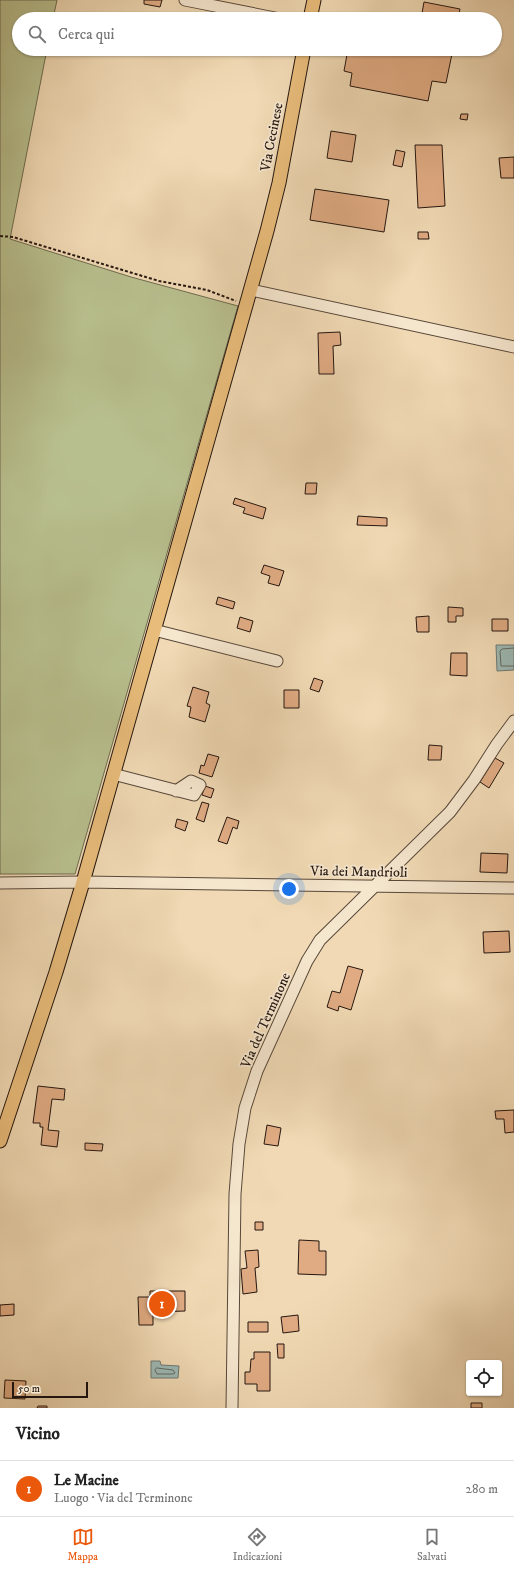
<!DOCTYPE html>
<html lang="it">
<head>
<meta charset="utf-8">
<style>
	body { margin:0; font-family:"IM FELL DW Pica",serif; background:#f6f6f6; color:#222 }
	.controls { position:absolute; right:12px; bottom:12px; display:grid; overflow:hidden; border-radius:4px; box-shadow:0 1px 3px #0004 }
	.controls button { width:36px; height:36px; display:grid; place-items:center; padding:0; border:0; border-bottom:1px solid #e0e0e0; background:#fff; color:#222; font:20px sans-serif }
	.scale { position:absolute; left:12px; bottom:10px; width:76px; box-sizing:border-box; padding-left:4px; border:2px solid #251710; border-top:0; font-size:11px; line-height:14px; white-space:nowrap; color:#251710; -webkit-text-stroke:3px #f5e6ce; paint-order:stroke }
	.you { position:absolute; left:289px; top:889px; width:14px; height:14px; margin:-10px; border:3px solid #fff; border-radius:50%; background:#1a73e8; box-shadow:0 0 0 6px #1a73e833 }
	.badge { display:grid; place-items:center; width:26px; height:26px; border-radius:50%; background:#ea580c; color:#fff; font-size:13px; font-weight:700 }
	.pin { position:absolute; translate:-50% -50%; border:2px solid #fff; box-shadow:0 1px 4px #0006 }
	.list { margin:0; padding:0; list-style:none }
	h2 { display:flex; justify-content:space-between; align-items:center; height:52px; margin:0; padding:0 16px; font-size:17px }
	h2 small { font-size:13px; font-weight:400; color:#767676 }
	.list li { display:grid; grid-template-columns:26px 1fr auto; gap:12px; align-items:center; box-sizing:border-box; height:56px; padding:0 16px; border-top:1px solid #e0e0e0 }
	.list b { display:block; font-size:15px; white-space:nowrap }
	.list p { margin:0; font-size:13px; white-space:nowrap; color:#767676 }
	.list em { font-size:13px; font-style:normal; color:#767676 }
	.icon { flex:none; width:22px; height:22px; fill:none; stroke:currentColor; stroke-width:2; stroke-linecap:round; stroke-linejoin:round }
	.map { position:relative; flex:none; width:514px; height:1408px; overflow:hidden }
	.search { position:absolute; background:#fff; box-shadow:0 1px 3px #0004; left:12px; right:12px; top:12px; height:44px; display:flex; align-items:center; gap:10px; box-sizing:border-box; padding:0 14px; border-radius:22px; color:#767676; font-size:15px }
	.sheet { height:108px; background:#fff }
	nav { display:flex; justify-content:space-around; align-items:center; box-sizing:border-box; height:56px; border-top:1px solid #e0e0e0; background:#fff; font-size:11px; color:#767676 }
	nav a { display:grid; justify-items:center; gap:2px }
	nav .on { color:#ea580c }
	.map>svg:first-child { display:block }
</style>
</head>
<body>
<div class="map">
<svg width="514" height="1408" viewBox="0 0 514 1408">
	<rect width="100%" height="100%" fill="#f0d9b4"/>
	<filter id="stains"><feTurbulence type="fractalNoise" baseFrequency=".005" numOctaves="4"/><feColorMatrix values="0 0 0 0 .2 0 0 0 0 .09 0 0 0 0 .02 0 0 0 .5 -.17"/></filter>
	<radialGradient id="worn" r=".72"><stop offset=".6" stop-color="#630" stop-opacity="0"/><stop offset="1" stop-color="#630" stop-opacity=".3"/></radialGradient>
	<!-- green -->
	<path fill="#b8bf8e" stroke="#6e6b4f" d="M0 0H57L53 19H19V49H47L10 239 131 277 238 306 75 874H0Z"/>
	<!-- water -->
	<path fill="#9db9b5" stroke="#6d7873" d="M496 645H514V670L497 671Z
		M151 1361H160L161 1365 179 1366 178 1378H151Z"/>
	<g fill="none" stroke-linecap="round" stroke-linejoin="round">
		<!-- shore -->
		<path stroke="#616862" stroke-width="1" d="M514 648 502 649 500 651 501 666H514
			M157 1368 173 1370 175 1373 173 1374H157L155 1370Z"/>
	</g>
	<!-- building -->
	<path fill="#e0ab83" stroke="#251710" d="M144 0H162L160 7 144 4Z
		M424 2 460 9 458 19H421Z
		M365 16 383 19H365Z
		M348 49H453L446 83 432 81 428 101 350 86 352 73 344 71Z
		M461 114H468L467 120 460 119Z
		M331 131 356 135 352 162 327 158Z
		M415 145H442L445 206 418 208Z
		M396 150 405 152 402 167 393 165Z
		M514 157V178H501L499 158Z
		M315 189 389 200 384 232 310 220Z
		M418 232H428L429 239H418Z
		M340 332 341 345 333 346 334 374H319L318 333Z
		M306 483H317L316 494H305Z
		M235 498 266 508 263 519 243 513 245 508 233 504Z
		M358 516 387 518V526L357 525Z
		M264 565 284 571 279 586 268 583 270 576 261 573Z
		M218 597 235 602 233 609 216 604Z
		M448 607 463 608V616H456V622H448Z
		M429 616V632H417L416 617Z
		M240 617 253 621 250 632 237 628Z
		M492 619H508V631H492Z
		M451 653H467V676L450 675Z
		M314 678 323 681 319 692 310 689Z
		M193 687 209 692 206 703 210 705 205 722 189 717 191 707 187 706Z
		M284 690H299V708H284Z
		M429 745 442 746 441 760H428Z
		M208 754 219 757 212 777 199 773 201 765 204 766Z
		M495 758 504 763 489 788 480 782Z
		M205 786 214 789 211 798 202 795Z
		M202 802 209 804 204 822 196 819Z
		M227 817 239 821 237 829 233 827 227 844 218 841Z
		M177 819 188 822 185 831 175 827Z
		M481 853 508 854 507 873 480 872Z
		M509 931 510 952 484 953 483 932Z
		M348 966 363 970 351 1010 339 1006 338 1011 327 1007 332 991 340 993Z
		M38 1086 65 1089 64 1100 52 1099 48 1130 59 1131 57 1147 41 1145 43 1127H40V1123H33Z
		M514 1110V1132L505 1133 504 1119H496L495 1111Z
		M267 1125 281 1128 278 1146 264 1144Z
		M85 1143 103 1144 102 1151 85 1150Z
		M255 1222H263V1230H255Z
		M299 1240 319 1241V1251H326V1275L298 1274Z
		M258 1250 259 1267 255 1268 257 1292 243 1294 241 1269 247 1268 245 1251Z
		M150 1291H185V1311L153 1312V1325H139L138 1297H150Z
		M14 1304V1315L0 1316V1305Z
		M298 1315 299 1331 283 1333 281 1317Z
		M248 1322H268V1332H248Z
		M277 1344H284V1358H278Z
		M254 1352H270V1391H257V1384H245V1372H250L251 1359H254Z
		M5 1380 26 1381 25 1399 4 1398Z
		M471 1403H482V1408H471Z
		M38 1406H47V1408H37Z"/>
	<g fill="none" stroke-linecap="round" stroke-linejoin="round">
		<defs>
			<path id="minor" d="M185 0 280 19
				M251 290 514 347
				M154 630 277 661
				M113 774 194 795 200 785 191 781 176 791
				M0 883 83 882 514 888
				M232 1408 235 1194 239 1144 245 1108 257 1071 307 961 320 940 450 812 474 780 497 744 514 721"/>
			<path id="major" d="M310 19 314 0
				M0 1141 56 972 83 882 267 231 279 183 304 49"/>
		</defs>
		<!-- minor casing -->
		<use href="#minor" stroke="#584839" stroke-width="13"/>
		<!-- major casing -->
		<use href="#major" stroke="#251710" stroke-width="15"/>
		<!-- path -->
		<path stroke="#251710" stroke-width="2" stroke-dasharray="3 2" stroke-linecap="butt" d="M0 236 13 237 159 281 207 290 236 301"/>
		<!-- minor -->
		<use href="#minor" stroke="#f5e6ce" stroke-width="11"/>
		<!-- major -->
		<use href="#major" stroke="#e8bc7a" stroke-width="13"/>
	</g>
	<g text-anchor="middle" stroke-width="3.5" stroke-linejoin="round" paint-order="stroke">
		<!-- street labels -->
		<g font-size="14" fill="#251710" stroke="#f5e6ce">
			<text transform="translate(271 137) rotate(-79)" y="5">Via Cecinese</text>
			<text transform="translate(359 871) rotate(1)" y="5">Via dei Mandrioli</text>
			<text transform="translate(265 1020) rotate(-66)" y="5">Via del Terminone</text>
		</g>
	</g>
	<rect width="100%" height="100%" filter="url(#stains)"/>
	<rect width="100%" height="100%" fill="url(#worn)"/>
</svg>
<div class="controls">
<button><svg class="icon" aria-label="locate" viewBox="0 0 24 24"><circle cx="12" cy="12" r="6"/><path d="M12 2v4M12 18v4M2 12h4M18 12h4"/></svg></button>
</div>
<div class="scale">50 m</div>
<div class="you"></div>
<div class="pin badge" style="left:162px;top:1304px">1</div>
<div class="search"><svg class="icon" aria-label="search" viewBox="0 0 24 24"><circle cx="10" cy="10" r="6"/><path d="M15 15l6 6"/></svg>Cerca qui</div>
</div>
<section class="sheet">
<h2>Vicino<small></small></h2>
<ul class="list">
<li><span class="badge">1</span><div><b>Le Macine</b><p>Luogo · Via del Terminone</p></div><em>280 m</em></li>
</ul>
</section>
<nav>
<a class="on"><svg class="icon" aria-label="map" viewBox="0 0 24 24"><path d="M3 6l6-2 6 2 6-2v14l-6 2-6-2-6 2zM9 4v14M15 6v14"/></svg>Mappa</a>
<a><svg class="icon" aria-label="directions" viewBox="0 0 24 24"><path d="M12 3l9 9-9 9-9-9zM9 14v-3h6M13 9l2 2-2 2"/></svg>Indicazioni</a>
<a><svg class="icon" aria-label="saved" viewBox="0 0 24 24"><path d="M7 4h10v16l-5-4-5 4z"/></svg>Salvati</a>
</nav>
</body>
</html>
